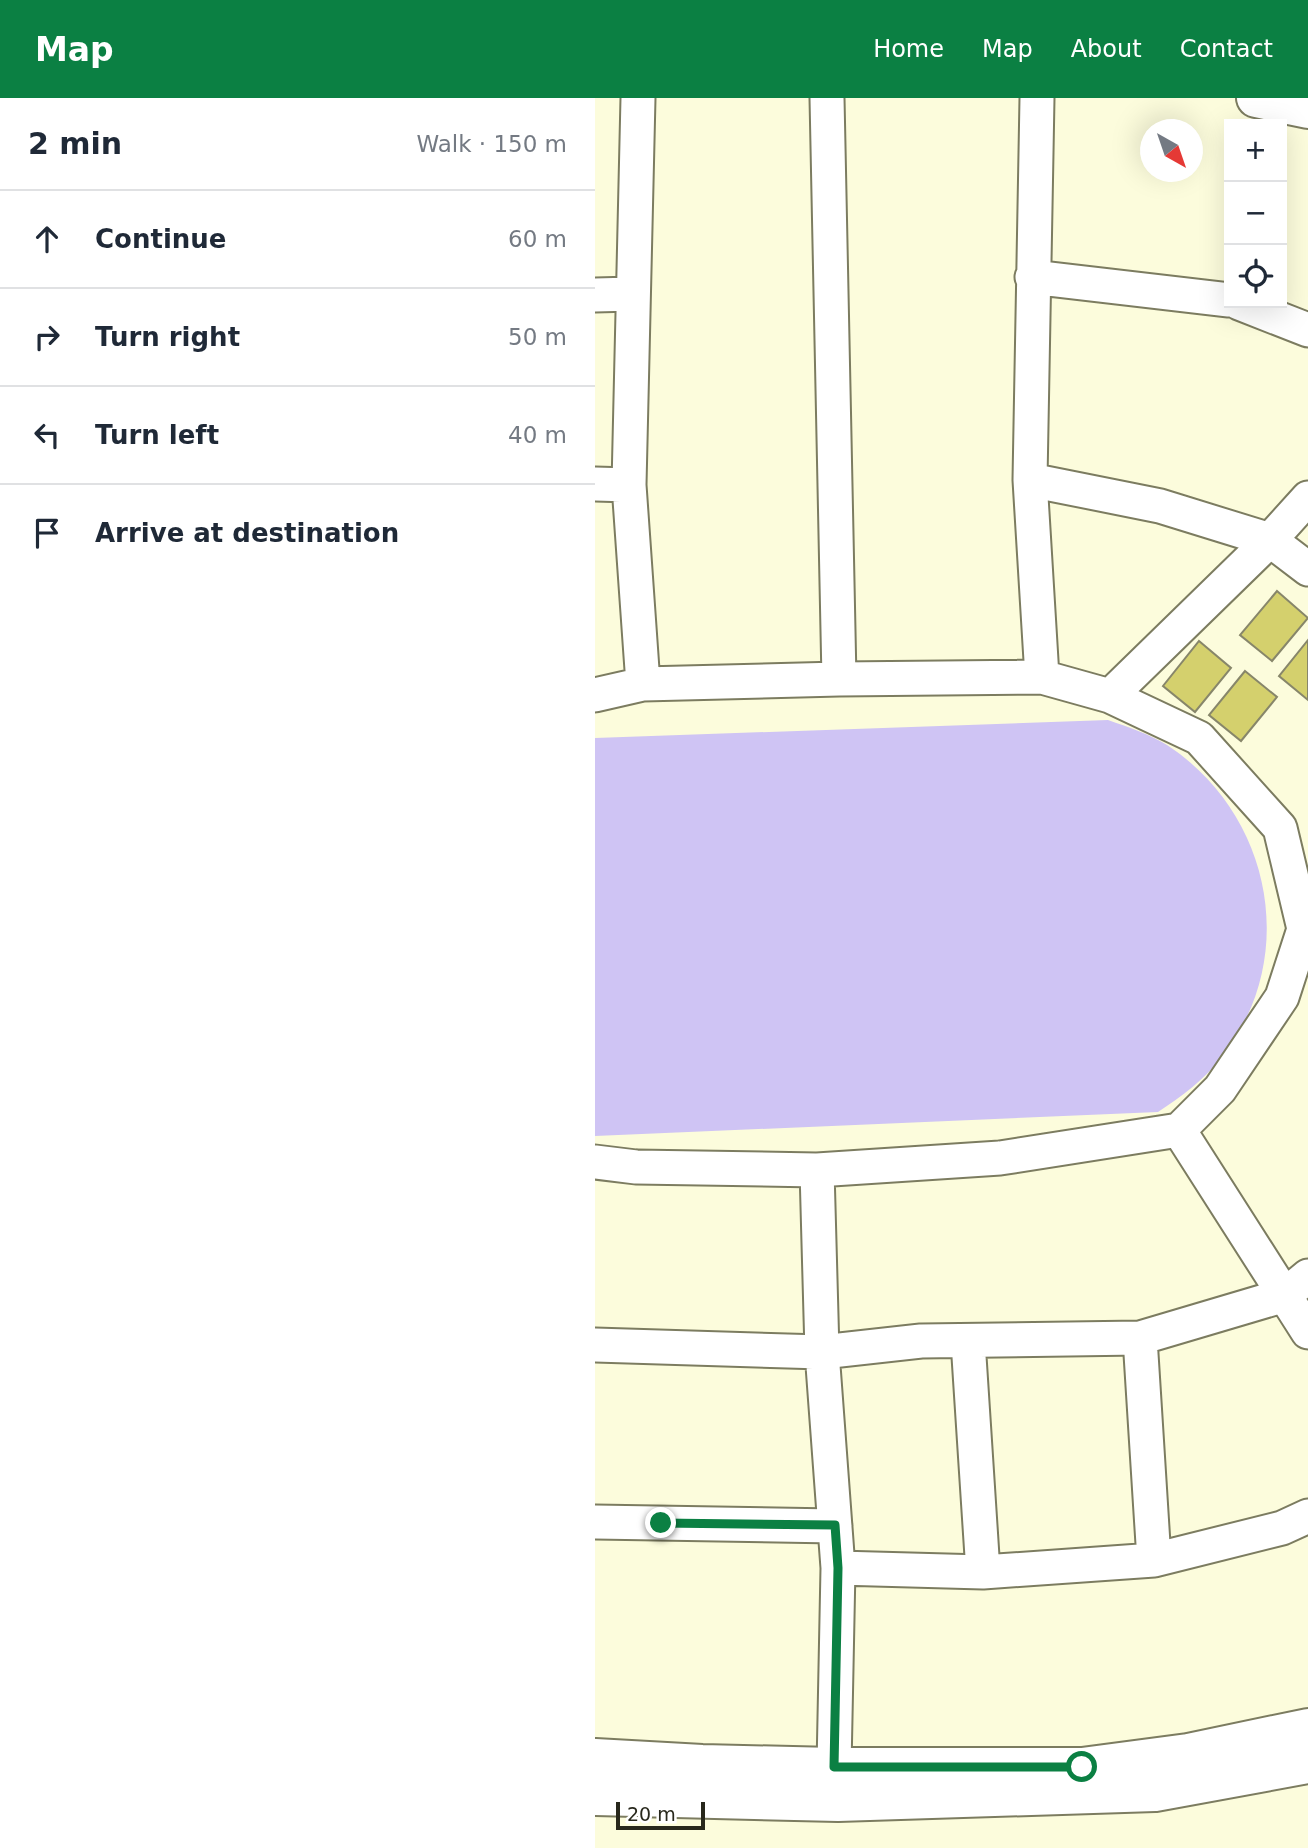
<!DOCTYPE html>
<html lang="en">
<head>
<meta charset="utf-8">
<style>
	body { margin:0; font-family:"DejaVu Sans",sans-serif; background:#f6f6f7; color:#1f2937 }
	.controls { position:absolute; right:21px; top:21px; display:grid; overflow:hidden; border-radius:0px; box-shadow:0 7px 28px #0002 }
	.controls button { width:63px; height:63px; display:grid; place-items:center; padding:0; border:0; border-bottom:2px solid #e0e1e3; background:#fff; color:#1f2937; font:35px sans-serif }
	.compass { position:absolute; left:545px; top:21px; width:63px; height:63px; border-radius:50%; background:#fff; box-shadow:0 7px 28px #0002; rotate:140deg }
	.scale { position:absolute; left:21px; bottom:18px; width:89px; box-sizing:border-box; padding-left:7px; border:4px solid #28281c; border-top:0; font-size:19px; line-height:24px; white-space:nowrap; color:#28281c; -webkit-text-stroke:5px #fff; paint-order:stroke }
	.stop { position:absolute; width:21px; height:21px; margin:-16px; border:5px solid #0b8043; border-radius:50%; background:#fff }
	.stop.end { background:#0b8043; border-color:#fff; box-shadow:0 2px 7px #0008 }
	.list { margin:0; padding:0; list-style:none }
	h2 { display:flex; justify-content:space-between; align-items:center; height:91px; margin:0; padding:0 28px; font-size:30px }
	h2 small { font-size:23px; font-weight:400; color:#747a83 }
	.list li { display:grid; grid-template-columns:46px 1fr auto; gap:21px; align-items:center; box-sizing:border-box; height:98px; padding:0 28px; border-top:2px solid #e0e1e3 }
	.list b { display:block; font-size:26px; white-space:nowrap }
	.list em { font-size:23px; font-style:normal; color:#747a83 }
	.icon { flex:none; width:38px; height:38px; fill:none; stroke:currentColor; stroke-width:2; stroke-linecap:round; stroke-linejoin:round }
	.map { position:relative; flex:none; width:713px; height:1750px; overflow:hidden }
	header { display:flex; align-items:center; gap:42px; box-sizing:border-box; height:98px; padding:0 35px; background:#0b8043; color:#fff }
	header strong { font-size:33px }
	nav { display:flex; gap:38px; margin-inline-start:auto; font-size:24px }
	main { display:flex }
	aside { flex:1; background:#fff }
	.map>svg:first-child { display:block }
</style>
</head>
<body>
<header>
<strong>Map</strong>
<nav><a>Home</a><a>Map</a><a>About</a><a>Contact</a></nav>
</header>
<main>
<aside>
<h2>2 min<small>Walk · 150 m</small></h2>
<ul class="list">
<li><svg class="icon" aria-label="ahead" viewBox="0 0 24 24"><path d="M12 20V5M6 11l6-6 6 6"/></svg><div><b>Continue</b></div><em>60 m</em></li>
<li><svg class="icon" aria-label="right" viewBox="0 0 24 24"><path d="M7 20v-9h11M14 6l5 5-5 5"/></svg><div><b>Turn right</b></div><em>50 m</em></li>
<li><svg class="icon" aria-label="left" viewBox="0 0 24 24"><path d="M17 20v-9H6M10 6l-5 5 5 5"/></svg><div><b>Turn left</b></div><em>40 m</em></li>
<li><svg class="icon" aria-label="arrive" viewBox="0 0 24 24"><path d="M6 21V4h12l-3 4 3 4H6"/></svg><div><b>Arrive at destination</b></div></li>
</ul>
</aside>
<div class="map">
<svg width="713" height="1750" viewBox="0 0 713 1750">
	<rect width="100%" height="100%" fill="#fcfcdc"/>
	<!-- green -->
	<path fill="#cfc4f4" d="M513 622C533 629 554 636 572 647 676 715 706 858 627 959 609 982 587 998 563 1014L0 1038V640Z"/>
	<!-- building -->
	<path fill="#d4d06d" stroke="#87866a" stroke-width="2" d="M682 493 713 520 677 563 645 537Z
		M713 542V602L684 578Z
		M604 543 636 570 600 614 568 588Z
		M650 573 682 599 646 643 614 617Z"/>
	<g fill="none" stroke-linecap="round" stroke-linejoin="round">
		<defs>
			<path id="street" d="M43 0 34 387 48 586
				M232 0 244 581
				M442 0 435 382 447 579
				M437 179 634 202
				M0 197 38 196
				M644 205 713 232
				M435 382 565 408 675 442 713 471
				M0 386 34 387
				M0 597 48 586 244 581 447 579 515 598 604 640 685 730 709 831 687 899 625 991 584 1032 405 1060 222 1072 41 1069 0 1064
				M515 598 675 442 713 400
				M584 1032 713 1234
				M222 1072 227 1254 243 1470 239 1669 242 1695
				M545 1240 559 1462
				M373 1243 388 1474
				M0 1247 227 1254 326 1243 545 1240 690 1197 713 1178
				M0 1424 240 1428
				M243 1470 388 1474 559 1462 687 1430 713 1418"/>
			<path id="secondary" d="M661 0 713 11
				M0 1660 107 1666 239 1669H487L593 1655 713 1630
				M0 1698 243 1704 560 1694 713 1666"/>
		</defs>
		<!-- street casing -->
		<use href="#street" stroke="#7c7c60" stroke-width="37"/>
		<!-- secondary casing -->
		<use href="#secondary" stroke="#7c7c60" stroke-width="42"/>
		<!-- street -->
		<use href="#street" stroke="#fff" stroke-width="33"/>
		<!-- secondary -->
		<use href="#secondary" stroke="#fff" stroke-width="38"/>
	</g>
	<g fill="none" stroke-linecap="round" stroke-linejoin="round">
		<!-- route -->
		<path stroke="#0b8043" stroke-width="9" d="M66 1425 240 1427 243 1470 239 1669H487"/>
	</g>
</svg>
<div class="controls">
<button>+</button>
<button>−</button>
<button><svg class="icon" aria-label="locate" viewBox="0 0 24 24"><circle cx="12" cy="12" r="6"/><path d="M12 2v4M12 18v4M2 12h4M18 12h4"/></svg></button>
</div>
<svg class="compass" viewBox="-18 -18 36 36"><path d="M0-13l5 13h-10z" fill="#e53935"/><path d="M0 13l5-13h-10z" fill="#747a83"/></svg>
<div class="scale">20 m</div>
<div class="stop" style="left:487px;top:1669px"></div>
<div class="stop end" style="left:66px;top:1425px"></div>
</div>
</main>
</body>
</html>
